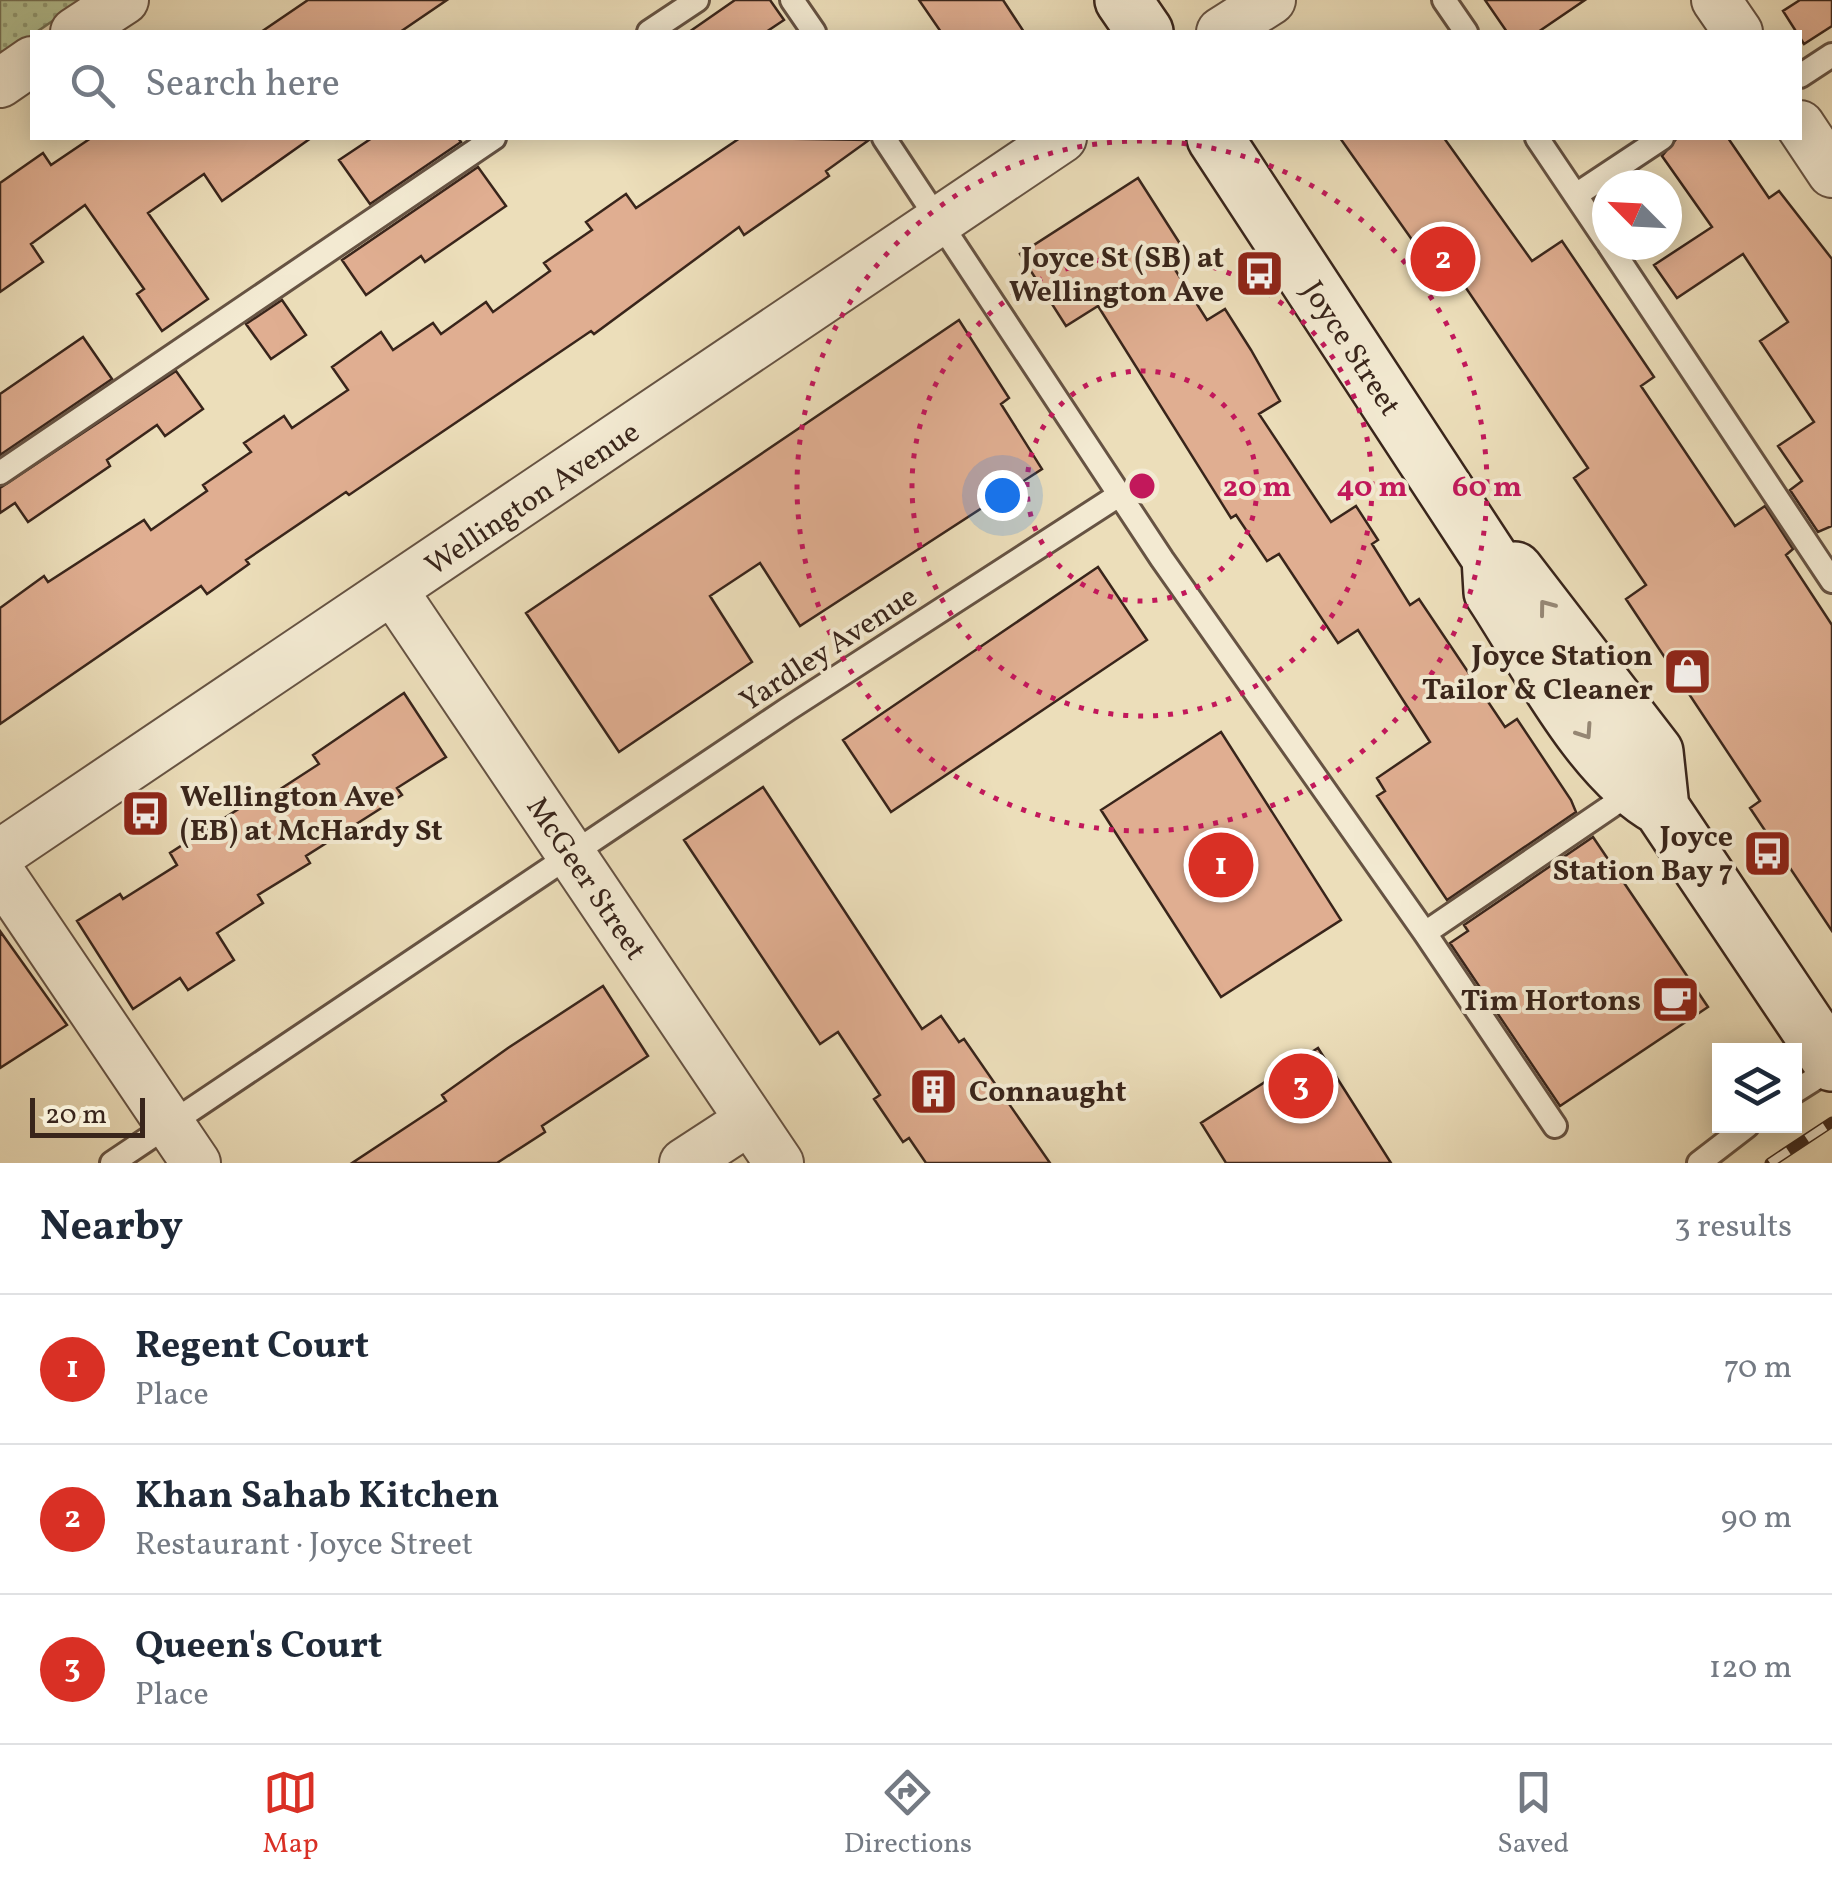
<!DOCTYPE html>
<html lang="en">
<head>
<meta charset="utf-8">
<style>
	body { margin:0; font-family:Vollkorn,serif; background:#f2f2f3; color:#1f2937 }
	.controls { position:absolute; right:30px; bottom:30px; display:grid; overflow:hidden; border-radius:0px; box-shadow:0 5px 25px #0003 }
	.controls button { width:90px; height:90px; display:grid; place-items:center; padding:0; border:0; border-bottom:2px solid #e0e1e3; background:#fff; color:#1f2937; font:50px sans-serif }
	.compass { position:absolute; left:1592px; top:170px; width:90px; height:90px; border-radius:50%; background:#fff; box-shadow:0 5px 25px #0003; rotate:294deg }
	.scale { position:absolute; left:30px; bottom:25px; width:115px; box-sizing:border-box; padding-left:10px; border:5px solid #39251b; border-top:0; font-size:28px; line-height:35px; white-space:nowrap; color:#39251b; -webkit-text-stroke:8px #f3ead2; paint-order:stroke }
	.you { position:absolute; left:1002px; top:495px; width:35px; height:35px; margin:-25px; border:8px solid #fff; border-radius:50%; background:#1a73e8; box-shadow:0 0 0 15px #1a73e833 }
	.badge { display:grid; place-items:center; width:65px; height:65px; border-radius:50%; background:#d93025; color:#fff; font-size:32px; font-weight:700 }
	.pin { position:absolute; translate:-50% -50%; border:5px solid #fff; box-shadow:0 2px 10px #0006 }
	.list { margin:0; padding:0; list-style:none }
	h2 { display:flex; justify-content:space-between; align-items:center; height:130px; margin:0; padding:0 40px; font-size:42px }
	h2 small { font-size:32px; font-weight:400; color:#747a83 }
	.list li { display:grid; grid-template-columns:65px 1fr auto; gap:30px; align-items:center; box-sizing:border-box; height:150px; padding:0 40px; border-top:2px solid #e0e1e3 }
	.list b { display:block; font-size:38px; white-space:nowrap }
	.list p { margin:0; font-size:32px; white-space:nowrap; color:#747a83 }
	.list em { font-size:32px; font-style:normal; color:#747a83 }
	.icon { flex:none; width:55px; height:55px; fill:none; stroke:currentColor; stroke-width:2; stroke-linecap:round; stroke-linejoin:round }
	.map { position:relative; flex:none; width:1832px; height:1163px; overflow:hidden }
	.search { position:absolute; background:#fff; box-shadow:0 5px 25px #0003; left:30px; right:30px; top:30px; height:110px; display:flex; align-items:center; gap:25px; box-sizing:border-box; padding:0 35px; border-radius:0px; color:#747a83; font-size:38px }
	.sheet { height:580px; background:#fff }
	nav { display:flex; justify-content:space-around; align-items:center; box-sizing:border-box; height:140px; border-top:2px solid #e0e1e3; background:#fff; font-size:28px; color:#747a83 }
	nav a { display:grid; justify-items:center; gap:5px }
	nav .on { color:#d93025 }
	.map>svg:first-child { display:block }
</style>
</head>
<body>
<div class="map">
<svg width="1832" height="1163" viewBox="0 0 1832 1163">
	<defs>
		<pattern id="grass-dots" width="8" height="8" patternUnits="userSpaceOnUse" patternTransform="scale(2.5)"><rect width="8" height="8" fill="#b4c293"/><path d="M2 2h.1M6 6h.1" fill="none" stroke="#939d77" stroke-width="1.8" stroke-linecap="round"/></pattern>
	</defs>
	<rect width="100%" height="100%" fill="#ecdeba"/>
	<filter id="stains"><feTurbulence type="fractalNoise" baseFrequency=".002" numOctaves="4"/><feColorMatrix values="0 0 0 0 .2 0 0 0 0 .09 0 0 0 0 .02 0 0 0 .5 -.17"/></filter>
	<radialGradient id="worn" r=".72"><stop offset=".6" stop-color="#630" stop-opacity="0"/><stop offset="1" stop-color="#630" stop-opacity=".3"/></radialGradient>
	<!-- grass -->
	<path fill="url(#grass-dots)" stroke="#767457" stroke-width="2.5" d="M0 0H83L6 53 0 51Z"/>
	<!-- building -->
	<path fill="#e0ae91" stroke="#39251b" stroke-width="2.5" d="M308 0H447L400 32H261Z
		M735 0H770L784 20 766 32H689Z
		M919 0H1003L1024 32H941Z
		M1485 0H1585L1538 32H1507Z
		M1800 0H1832V26L1804 44 1783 11Z
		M91 138H311L222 201 204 174 148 213 208 299 162 331 137 294 144 289 85 205 31 244 43 262 0 292V183L43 153 51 165Z
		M372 138H458L461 142 370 204 339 160Z
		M740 138 869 140 826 171 829 176 744 235 739 227 594 334 591 331 349 495 346 492 246 560 249 564 207 594 201 586 0 724V608L44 576 48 582 144 520 151 530 207 491 203 485 251 452 244 443 284 416 292 428 348 390 332 367 381 332 393 350 433 323 441 334 486 302 493 312 550 271 544 263 592 230 586 222 626 194 636 208Z
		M1340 138H1444L1532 261 1562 241 1654 377 1641 386 1735 526 1765 506 1793 549 1786 555 1832 625V931L1750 808 1760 801 1626 599 1646 585 1574 478 1588 468 1462 282 1449 292Z
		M1677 138H1728L1769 198 1779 191 1832 259V526L1818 532 1790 490 1802 481 1778 446 1814 422 1760 341 1788 322 1743 254 1677 298 1654 265 1712 227 1662 156Z
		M478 167 506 206 425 262 421 256 366 295 342 260Z
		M1138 178 1184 250 1169 260 1207 320 1225 309 1251 350 1280 401 1259 414 1331 522 1356 506 1378 540 1372 544 1410 605 1419 599 1505 727 1517 719 1571 800 1576 812 1447 900 1377 796 1385 791 1377 778 1430 742 1358 630 1338 643 1279 554 1267 561 1236 515 1231 518 1098 306 1066 326 1020 254Z
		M282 300 306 335 271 359 246 324Z
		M959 320 1009 398 1001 404 1042 469 800 626 760 563 710 596 752 662 619 752 526 613Z
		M83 337 112 379 0 455V394Z
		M176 371 203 409 165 436 157 425 107 460 110 466 28 522 15 503 0 513V488Z
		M1098 567 1147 640 891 812 843 740Z
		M404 693 446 757 397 788 402 795 306 856 310 863 258 895 263 903 217 933 234 960 188 990 180 978 133 1009 77 921 120 894 123 899 177 865 170 853 265 792 268 797 319 764 313 755Z
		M1221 732 1341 920 1221 997 1101 810Z
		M763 787 922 1029 941 1016 959 1042 964 1039 1050 1163H926L909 1138 903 1142 874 1099 880 1095 838 1032 820 1044 684 840Z
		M1593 837 1708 1007 1560 1106 1450 943 1468 931 1464 925Z
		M0 931 67 1025 0 1068Z
		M603 986 648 1056 542 1126 545 1132 497 1163H352L446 1101 442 1095 508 1048Z
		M1318 1048 1391 1163H1226L1201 1123Z"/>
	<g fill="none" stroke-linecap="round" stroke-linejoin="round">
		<defs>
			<path id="service" d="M792 0 814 32
				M1444 0 1466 32
				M649 32 697 0
				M1800 76 1832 55
				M884 138 1162 559 1425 933 1555 1126
				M1537 138 1607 242
				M1576 195 1662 138
				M1609 245 1832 581
				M0 473 494 138
				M1425 933 1632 792
				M1794 1092 1832 1068
				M112 1163 788 709 1119 495
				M1699 1163 1747 1126"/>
			<path id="minor" d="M1716 0 1738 32
				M75 32 124 0
				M1221 32 1271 0
				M0 83 32 61
				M1800 125 1832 173
				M394 592 779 1163
				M0 854 1062 138
				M0 873 196 1163
				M684 1163 750 1120"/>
			<path id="secondary" d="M1123 0 1145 32
				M1215 138 1490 558 1492 592C1537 660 1591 769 1661 808L1832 1063
				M1515 570 1655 752 1661 808"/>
		</defs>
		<!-- service casing -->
		<use href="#service" stroke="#665343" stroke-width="28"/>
		<!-- minor casing -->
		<use href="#minor" stroke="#665343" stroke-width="52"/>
		<!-- secondary casing -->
		<use href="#secondary" stroke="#39251b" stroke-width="60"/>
		<!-- service -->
		<use href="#service" stroke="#f3ead2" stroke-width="22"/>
		<!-- minor -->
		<use href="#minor" stroke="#f3ead2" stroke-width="48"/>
		<!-- secondary -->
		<use href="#secondary" stroke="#f3ead2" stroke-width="55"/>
		<defs>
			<path id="rail" d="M1770 1163 1832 1122"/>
		</defs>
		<!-- rail casing -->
		<use href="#rail" stroke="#39251b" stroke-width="11"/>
		<!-- rail -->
		<use href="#rail" stroke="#f3ead2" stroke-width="8" stroke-dasharray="22" stroke-linecap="butt"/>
	</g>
	<!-- one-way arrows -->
	<defs><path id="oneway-chevron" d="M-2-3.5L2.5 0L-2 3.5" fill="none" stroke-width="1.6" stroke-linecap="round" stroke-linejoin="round" transform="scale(2.5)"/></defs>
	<g stroke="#968876">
		<use href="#oneway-chevron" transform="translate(1546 607) rotate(-127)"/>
		<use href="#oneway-chevron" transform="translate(1585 732) rotate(56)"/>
	</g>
	<!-- distance rings -->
	<g fill="none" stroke="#c2185b" stroke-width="5" stroke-dasharray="5 10">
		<circle cx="1142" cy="486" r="115"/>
		<circle cx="1142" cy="486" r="230"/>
		<circle cx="1142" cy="486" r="345"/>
	</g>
	<!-- icons -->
	<defs>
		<symbol id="bus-square" viewBox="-11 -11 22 22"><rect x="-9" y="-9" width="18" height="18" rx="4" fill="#8f2418" stroke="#f3ead2"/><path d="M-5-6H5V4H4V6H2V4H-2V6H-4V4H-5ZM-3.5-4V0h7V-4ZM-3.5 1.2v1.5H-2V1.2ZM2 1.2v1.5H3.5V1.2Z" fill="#fff"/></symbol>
		<symbol id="shop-square" viewBox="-11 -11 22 22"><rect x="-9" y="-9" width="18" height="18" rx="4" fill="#8f2418" stroke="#f3ead2"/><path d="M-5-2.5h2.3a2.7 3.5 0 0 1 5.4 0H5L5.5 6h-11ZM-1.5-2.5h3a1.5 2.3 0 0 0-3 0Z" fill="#fff"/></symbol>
		<symbol id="cafe-square" viewBox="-11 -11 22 22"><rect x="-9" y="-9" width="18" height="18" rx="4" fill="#8f2418" stroke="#f3ead2"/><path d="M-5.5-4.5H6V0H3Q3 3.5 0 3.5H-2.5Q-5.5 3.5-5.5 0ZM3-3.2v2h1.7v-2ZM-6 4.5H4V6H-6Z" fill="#fff"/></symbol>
		<symbol id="building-square" viewBox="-11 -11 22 22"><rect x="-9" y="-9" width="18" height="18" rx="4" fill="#8f2418" stroke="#f3ead2"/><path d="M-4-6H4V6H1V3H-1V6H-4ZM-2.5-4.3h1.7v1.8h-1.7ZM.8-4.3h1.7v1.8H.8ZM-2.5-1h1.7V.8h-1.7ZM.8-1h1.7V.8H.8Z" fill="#fff"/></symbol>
	</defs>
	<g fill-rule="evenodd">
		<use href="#bus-square" x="1232" y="246" width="55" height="55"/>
		<use href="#shop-square" x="1660" y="644" width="55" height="55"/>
		<use href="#bus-square" x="118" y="786" width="55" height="55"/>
		<use href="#bus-square" x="1740" y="826" width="55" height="55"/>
		<use href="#cafe-square" x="1648" y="972" width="55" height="55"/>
		<use href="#building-square" x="906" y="1064" width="55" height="55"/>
	</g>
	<g text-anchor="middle" stroke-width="8" stroke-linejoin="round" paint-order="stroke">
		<!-- poi labels -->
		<g font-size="30" font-weight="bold" fill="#39251b" stroke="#f3ead2" text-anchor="end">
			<text x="1224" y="267">Joyce St (SB) at<tspan x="1224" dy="34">Wellington Ave</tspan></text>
			<text x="1653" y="665">Joyce Station<tspan x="1653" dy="34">Tailor &amp; Cleaner</tspan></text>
			<text x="180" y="806" text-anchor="start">Wellington Ave<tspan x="180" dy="34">(EB) at McHardy St</tspan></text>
			<text x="1733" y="846">Joyce<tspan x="1733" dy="34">Station Bay 7</tspan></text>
			<text x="1641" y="1010">Tim Hortons</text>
			<text x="969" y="1101" text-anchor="start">Connaught</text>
		</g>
		<!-- street labels -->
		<g font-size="30" fill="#39251b" stroke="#f3ead2">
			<text transform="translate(1352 348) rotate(57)" y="10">Joyce Street</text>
			<text transform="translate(532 498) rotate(-34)" y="10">Wellington Avenue</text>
			<text transform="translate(828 648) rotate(-33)" y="10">Yardley Avenue</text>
			<text transform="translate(587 878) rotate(56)" y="10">McGeer Street</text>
		</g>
	</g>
	<circle cx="1142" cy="486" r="15" fill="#c2185b" stroke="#f3ead2" stroke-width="5"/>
	<g font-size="30" text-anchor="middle" font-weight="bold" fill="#c2185b" stroke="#f3ead2" stroke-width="8" stroke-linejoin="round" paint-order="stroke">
		<text x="1257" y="496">20 m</text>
		<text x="1372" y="496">40 m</text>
		<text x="1487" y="496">60 m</text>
	</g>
	<rect width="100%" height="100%" filter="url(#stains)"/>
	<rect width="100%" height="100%" fill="url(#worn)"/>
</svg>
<div class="controls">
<button><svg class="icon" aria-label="layers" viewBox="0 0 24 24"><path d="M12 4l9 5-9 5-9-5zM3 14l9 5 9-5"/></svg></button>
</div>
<svg class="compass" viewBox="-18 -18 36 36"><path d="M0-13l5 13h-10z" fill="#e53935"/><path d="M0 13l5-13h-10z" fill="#747a83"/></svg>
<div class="scale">20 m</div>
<div class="you"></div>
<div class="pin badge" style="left:1221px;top:865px">1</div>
<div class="pin badge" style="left:1443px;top:259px">2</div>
<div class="pin badge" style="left:1301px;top:1086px">3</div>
<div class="search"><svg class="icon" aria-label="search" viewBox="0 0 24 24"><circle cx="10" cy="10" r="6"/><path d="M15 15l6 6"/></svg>Search here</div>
</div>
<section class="sheet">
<h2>Nearby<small>3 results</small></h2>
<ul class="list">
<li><span class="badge">1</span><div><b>Regent Court</b><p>Place</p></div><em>70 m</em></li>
<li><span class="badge">2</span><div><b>Khan Sahab Kitchen</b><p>Restaurant · Joyce Street</p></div><em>90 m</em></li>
<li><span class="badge">3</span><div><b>Queen's Court</b><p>Place</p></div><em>120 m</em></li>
</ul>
</section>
<nav>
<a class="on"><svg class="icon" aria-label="map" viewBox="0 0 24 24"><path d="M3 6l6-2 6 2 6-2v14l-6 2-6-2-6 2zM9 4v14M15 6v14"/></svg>Map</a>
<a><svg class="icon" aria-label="directions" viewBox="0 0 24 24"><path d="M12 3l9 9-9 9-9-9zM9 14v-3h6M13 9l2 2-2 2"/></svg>Directions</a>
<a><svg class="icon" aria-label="saved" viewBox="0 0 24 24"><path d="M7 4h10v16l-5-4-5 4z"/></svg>Saved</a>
</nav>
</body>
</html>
